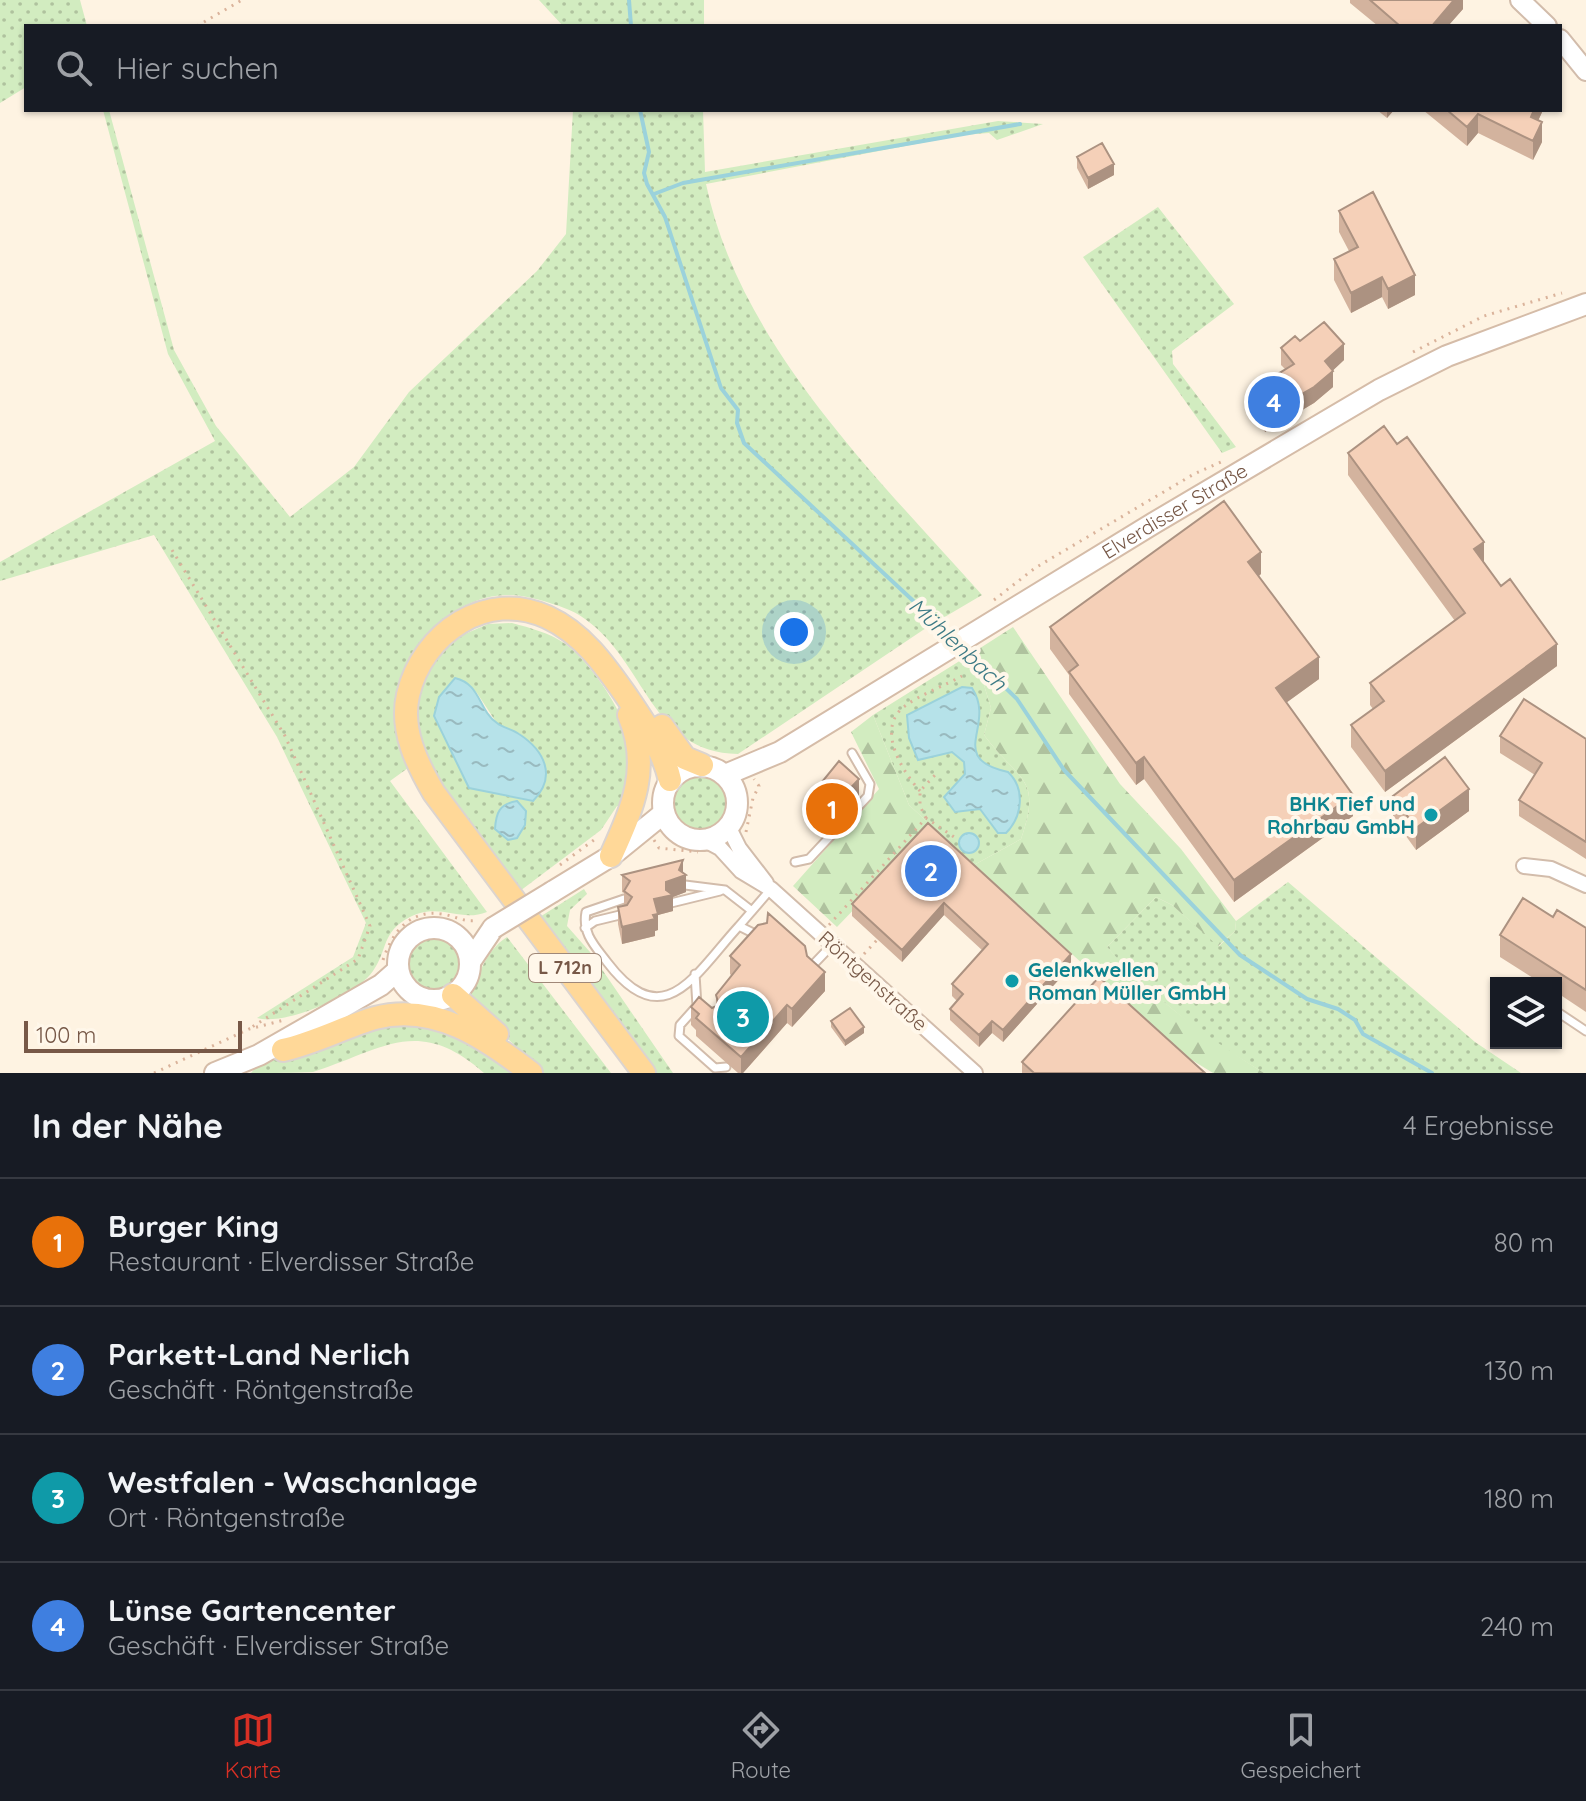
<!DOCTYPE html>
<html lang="de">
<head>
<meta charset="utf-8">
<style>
	body { margin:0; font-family:Quicksand,sans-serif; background:#20242c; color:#f1f3f6 }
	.controls { position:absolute; right:24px; bottom:24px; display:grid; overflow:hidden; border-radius:0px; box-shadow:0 2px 6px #0004 }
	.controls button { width:72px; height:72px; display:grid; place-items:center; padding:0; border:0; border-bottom:2px solid #363941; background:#171b24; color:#f1f3f6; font:40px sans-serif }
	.scale { position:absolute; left:24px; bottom:20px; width:218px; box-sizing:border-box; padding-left:8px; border:4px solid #775847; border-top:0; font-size:22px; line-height:28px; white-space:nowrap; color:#775847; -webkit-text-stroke:6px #fff7ea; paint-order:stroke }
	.you { position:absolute; left:794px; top:632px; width:28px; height:28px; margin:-20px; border:6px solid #fff; border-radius:50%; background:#1a73e8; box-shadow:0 0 0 12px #1a73e833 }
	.badge { display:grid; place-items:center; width:52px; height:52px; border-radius:50%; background:#d93025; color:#fff; font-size:26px; font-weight:700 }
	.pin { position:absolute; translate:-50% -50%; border:4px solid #fff; box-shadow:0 2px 8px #0006 }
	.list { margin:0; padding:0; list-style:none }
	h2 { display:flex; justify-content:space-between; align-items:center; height:104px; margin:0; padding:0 32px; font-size:34px }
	h2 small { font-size:26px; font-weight:400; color:#9ea1a6 }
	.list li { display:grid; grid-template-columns:52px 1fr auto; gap:24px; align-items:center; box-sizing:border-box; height:128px; padding:0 32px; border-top:2px solid #363941 }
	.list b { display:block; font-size:30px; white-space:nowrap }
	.list p { margin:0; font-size:26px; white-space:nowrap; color:#9ea1a6 }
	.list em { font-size:26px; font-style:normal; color:#9ea1a6 }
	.icon { flex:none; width:44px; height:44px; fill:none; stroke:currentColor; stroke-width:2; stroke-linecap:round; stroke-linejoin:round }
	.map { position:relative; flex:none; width:1586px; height:1073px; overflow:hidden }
	.search { position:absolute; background:#171b24; box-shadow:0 2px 6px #0004; left:24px; right:24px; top:24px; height:88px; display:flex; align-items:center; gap:20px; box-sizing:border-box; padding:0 28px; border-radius:0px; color:#9ea1a6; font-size:30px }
	.sheet { height:616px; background:#171b24 }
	nav { display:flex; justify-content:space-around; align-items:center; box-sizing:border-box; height:112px; border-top:2px solid #363941; background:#171b24; font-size:22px; color:#9ea1a6 }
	nav a { display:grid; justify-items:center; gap:4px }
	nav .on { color:#d93025 }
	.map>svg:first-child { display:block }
</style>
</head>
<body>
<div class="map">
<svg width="1586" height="1073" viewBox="0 0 1586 1073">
	<defs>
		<pattern id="grass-dots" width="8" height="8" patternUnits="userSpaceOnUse" patternTransform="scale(2)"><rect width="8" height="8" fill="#d2ecc0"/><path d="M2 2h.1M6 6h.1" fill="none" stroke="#afc29e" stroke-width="1.8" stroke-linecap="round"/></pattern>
		<pattern id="forest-firs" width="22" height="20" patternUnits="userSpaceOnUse" patternTransform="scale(2)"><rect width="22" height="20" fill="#d2ecc0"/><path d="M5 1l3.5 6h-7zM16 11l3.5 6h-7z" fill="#afc29e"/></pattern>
		<pattern id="water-ripples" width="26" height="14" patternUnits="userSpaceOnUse" patternTransform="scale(2)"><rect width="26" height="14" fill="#b6e2e9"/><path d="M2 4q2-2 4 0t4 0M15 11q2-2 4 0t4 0" fill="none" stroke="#99babf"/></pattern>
	</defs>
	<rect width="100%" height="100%" fill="#fef3e2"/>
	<!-- grass -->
	<path fill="url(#grass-dots)" fill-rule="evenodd" d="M0 0H80L87 26H26V87L0 103Z
		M539 0H704V26H563Z
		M103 110H109L174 350 216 426 290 517 354 467 409 392 537 271 566 234 573 110H703L705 172 998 121 1043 124 997 140 989 133 963 135 706 184C739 344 877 477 982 595L926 628 738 754C650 752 646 662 585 619 572 609 556 605 540 600 513 592 490 593 464 606 440 617 408 659 401 685 393 712 395 744 408 768L390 781 487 912C460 923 440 902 410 917 381 932 388 950 373 971 357 995 285 1026 257 1018L353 957 366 923 277 737 154 535 0 581V562L215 441 168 354Z
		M1158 207 1234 304 1172 351 1173 364 1236 447 1222 453 1083 257Z
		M512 623C531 628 549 633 564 643 592 662 633 724 633 758 633 773 626 792 623 807L617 806 601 830 516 894 421 760 414 696 419 680 451 640 488 624ZM463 680 477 693 498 725 519 733 543 758 525 800 469 788 434 716ZM522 805 525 825 508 840 495 829Z
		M974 652 991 708 984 735C1018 781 1043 776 1021 839L974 865 909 805 873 715Z
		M672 803a28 28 0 1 1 56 0a28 28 0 1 1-56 0Z
		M1288 882 1475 1042 1521 1073H1264L1209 1039 1133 977 1107 947 1156 897 1172 905 1219 946 1235 931 1236 921Z
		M584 889 587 894 570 910 567 926 590 952 673 1073H649L535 920Z
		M405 964a28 28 0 1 1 56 0a28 28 0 1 1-56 0Z
		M507 937 611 1073H543L464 996C482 977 483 952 507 937Z
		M383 1022 449 1026 518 1073H484C417 1014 381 1051 313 1072 294 1073 270 1073 251 1073L258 1065Z"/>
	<!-- forest -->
	<path fill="url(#forest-firs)" d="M1013 627 1120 784 1181 849 1236 921 1235 931 1218 946 1172 905 1156 897 1107 947C1152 998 1207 1037 1264 1073H1213L1182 1054 974 865 1021 839C1043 776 1018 781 984 735L991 708 974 652Z
		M873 715 909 805 933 827 837 927 793 886 879 789 851 732Z"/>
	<!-- water -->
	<path fill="url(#water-ripples)" stroke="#9bd2db" stroke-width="2" d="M455 678C481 684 478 710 497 723 503 728 512 729 519 734 545 751 557 777 533 801L469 788 434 716 439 697Z
		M962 687 972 688C997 726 945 758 1008 772 1026 789 1022 817 1006 833H998L980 809 955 812 944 797 965 774 964 762 952 752 918 760 909 738 907 715Z
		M517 801 526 811 525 825 517 838 508 840 495 829C496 813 499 804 517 801Z
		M959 843a10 10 0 1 1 20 0a10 10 0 1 1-20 0Z"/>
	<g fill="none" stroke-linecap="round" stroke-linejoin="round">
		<!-- stream -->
		<path stroke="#9bd2db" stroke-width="4" d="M629 0 631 26
			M640 110 649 152 644 173 647 184 665 217 721 388 738 410 737 423 744 443 952 637
			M654 194 683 183 1020 124
			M965 648 1017 699 1064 770 1240 955 1307 999 1338 1009 1355 1020 1363 1034 1432 1073"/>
		<defs>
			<path id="service" d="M795 862 809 859 868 796 870 784 852 753
				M685 885 725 890 752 911
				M624 899 586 912C582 933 594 945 607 962 664 1037 695 974 739 926
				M671 903 720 891
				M585 928 595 921 624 914
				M757 935 739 926 771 889
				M810 968 833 944
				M695 974 697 1006 680 1025 679 1036 715 1068 726 1067
				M1559 1013 1586 1031"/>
			<path id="minor" d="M729 828 739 848 766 883
				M705 840 720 848 741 871 771 889 975 1073
				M1524 866 1551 869 1586 885"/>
			<path id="tertiary" d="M1520 0 1547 26
				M1560 39 1586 71"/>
			<g id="secondary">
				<circle cx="700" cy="803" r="37"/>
				<path id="s1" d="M725 775 780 752 1154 523 1379 390 1447 356 1586 304"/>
				<path d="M552 892 611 856 664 813"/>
				<circle cx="434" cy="964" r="36"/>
				<path d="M470 962 493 928"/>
				<path d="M215 1073 259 1055 381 985 398 970"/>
			</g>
			<path id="primary" d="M662 726 685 758 702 765
				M611 856C633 807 651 767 629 715
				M453 995 497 1034
				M283 1050C315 1043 344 1027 375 1018 435 1002 487 1039 531 1073
				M644 1073 434 793C417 764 400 730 408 695 422 633 487 589 547 617 582 633 604 664 625 694 644 722 662 747 670 780"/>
		</defs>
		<!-- service casing -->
		<use href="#service" stroke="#d2bcab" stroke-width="11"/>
		<!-- minor casing -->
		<use href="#minor" stroke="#d2bcab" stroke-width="18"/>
		<!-- tertiary casing -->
		<use href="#tertiary" stroke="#d2bcab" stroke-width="22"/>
		<!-- secondary casing -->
		<use href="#secondary" stroke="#d5bca8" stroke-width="24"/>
		<!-- primary casing -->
		<use href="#primary" stroke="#dcd4cf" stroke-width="26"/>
		<!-- path -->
		<path stroke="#dab39b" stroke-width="3" stroke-dasharray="2 6" stroke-linecap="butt" d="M197 26 242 0
			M1413 352 1484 316 1562 293
			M172 550 285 736 370 926 358 959 249 1029
			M994 600 1035 568 1194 474 1223 461
			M920 791C902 771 875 728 905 706 921 694 944 686 962 676
			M926 818 920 806V791L937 773
			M746 832 753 798 759 786 754 779
			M654 840 659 848 698 852
			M560 865 598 837
			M829 925 926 818 954 837
			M864 954 877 940
			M383 960C392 933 409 909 442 914 455 916 465 923 478 920
			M154 1073 249 1029 284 1020"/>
		<!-- service -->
		<use href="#service" stroke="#fff" stroke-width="7"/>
		<!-- minor -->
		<use href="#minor" stroke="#fff" stroke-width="14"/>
		<!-- tertiary -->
		<use href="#tertiary" stroke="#fff" stroke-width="18"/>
		<!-- secondary -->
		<use href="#secondary" stroke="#fff" stroke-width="20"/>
		<!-- primary -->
		<use href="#primary" stroke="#ffd898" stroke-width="22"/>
		<defs>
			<path id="secondary-bridge" d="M493 928 552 892"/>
		</defs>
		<!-- secondary-bridge casing -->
		<use href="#secondary-bridge" stroke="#d5bca8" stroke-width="24" stroke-linecap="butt"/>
		<!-- secondary-bridge -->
		<use href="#secondary-bridge" stroke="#fff" stroke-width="20"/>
	</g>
	<!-- wall -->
	<path fill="#d3b39e" d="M1350 0H1463V9L1448 26H1378L1350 3Z
		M1377 110H1394L1387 118Z
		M1423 110H1543L1538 121 1542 142 1533 160 1478 133 1467 146Z
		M1077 157 1114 175 1088 189 1077 168Z
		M1339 211 1415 295 1388 309 1382 297 1351 313 1334 280V259L1349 251 1339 232Z
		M1300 341 1344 360 1333 370V387L1314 403 1265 432 1250 408V391L1285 369 1281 365V348Z
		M1348 453 1484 562 1557 666 1385 792 1351 747V725L1373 709 1370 705V683L1455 621 1348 475Z
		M1261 574 1258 577 1319 679 1286 703 1353 816 1234 902 1144 779 1136 785 1069 694V675L1050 649V627Z
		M1500 736 1586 739V859L1519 816V800L1535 775 1500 753Z
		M859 796 826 831 809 815V798Z
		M1393 796 1469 811 1416 850 1393 818Z
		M928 823 1071 966 1003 1042 992 1033 979 1047 950 1020V1009L957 1001 952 996V984L983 951 944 915 902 962 852 916V904Z
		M683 873 686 892 673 897V911L658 915V930L655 931V936L622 944 618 924V907L624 906V893L622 892V875Z
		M1553 917 1586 928V1012L1556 992V983H1541L1500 957V935Z
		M730 956H807L825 991 792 1027 787 1023 743 1073H738L696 1036V1030L691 1025V1007L712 1008 716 1006V995L732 976 730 974Z
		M831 1021 864 1033 845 1046 831 1027Z
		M1022 1062 1205 1073H1022Z"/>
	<!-- shaded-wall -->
	<path fill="#ac9281" d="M1454 0H1463V9L1448 26H1432Z
		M1387 110H1394L1387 118Z
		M1534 110H1543L1531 136V117Z
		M1478 114V133L1467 146V127Z
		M1542 122V142L1533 160V141Z
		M1114 164V175L1088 189V178Z
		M1415 275V295L1388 309V289Z
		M1382 277V297L1351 313V293Z
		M1344 344V360L1325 378V361Z
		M1333 371V387L1314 403 1265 432V415Z
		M1484 542V564L1474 549Z
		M1261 552V574L1248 584V562Z
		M1557 644V666L1385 792V771Z
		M1319 657V679L1276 710V688Z
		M1144 757V779L1136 785V763Z
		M859 779V796L826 831V814Z
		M1469 789V811L1416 850V828Z
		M1353 795V816L1234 902V880Z
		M683 860V877L686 875V892L673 897V911L658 915V930L655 931V936L622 944V927L654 899 666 882 679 870Z
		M944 903V915L902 962V950Z
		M1071 954V966L1003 1042V1030Z
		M825 972V991L792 1027V1009Z
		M787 1005V1023L743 1073H741V1057Z
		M992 1021V1033L979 1047V1035Z
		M864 1027V1033L845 1046V1041Z"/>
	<!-- building -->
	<path fill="#f5d0b8" stroke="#ac9281" stroke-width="2" d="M1370 0H1454L1432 26H1400Z
		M1447 110H1534L1531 117 1542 122 1533 141 1478 114 1467 127Z
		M1102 143 1114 164 1088 178 1077 157Z
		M1373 192 1415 275 1388 289 1382 277 1351 293 1334 259 1358 247 1339 211Z
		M1324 322 1344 344 1325 361 1333 371 1314 387 1265 415 1250 391 1294 364 1281 348 1295 336 1300 341Z
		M1384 426 1397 444 1407 437 1484 542 1474 549 1501 586 1510 579 1557 644 1385 771 1351 725 1384 701 1370 683 1465 613 1348 453Z
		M1224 501 1261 552 1248 562 1319 657 1276 688 1353 795 1234 880 1144 757 1136 763 1069 672 1078 665 1050 627Z
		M1524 699 1586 739V842L1519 800 1542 763 1500 736Z
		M1445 757 1469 789 1416 828 1393 796Z
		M839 761 859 779 826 814 809 798Z
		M928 823 1071 954 1003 1030 992 1021 979 1035 950 1009 963 994 952 984 988 944 944 903 902 950 852 904Z
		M683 860 679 870 686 875 666 882V890L673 895 654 899 658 914 653 915 655 919 622 927 618 907 627 905 632 897 624 891 630 881 622 875Z
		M1523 898 1553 917 1557 910 1586 928V990L1500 935Z
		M768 913 805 946 807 956 825 972 792 1009 787 1005 741 1057 696 1018 699 1014 691 1007 699 997 712 1008 719 1005 716 995 740 965 730 956 758 925 767 923Z
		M1099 977 1205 1073H1034L1022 1062Z
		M850 1008 864 1027 845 1041 831 1021Z"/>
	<!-- markers -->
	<g fill="#0f9aa8" stroke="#fff7ea" stroke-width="3">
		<circle cx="1431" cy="815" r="8"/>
		<circle cx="1012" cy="981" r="8"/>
	</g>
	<g text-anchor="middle" stroke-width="8" stroke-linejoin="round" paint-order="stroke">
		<!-- shield labels -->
		<rect fill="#fff7ea" stroke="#a08878" stroke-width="2" x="529" y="954" width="72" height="28" rx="6"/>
		<g font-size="18" font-weight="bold" fill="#775847">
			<text x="565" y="974">L 712n</text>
		</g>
		<!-- street labels -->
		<g font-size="20" fill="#775847" stroke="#fff7ea">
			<text dy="7" stroke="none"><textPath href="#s1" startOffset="522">Elverdisser Straße</textPath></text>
			<text transform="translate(873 981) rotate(42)" y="7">Röntgenstraße</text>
		</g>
		<!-- culture labels -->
		<g font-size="20" font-weight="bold" fill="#0d838f" stroke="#fff7ea" text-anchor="end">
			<text x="1415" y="811">BHK Tief und<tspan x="1415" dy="23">Rohrbau GmbH</tspan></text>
			<text x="1028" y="977" text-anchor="start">Gelenkwellen<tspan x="1028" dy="23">Roman Müller GmbH</tspan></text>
		</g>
		<!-- water labels -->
		<g font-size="22" font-style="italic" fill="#3c7a85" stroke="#fff7ea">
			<text transform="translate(958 644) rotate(43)" y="8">Mühlenbach</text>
		</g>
	</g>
</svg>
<div class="controls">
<button><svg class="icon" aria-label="layers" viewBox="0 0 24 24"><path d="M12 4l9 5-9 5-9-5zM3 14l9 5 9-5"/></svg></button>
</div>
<div class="scale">100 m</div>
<div class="you"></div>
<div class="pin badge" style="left:832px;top:809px;background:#e8710a">1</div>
<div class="pin badge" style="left:931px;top:871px;background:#3f7fe0">2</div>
<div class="pin badge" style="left:743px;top:1017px;background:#0f9aa8">3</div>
<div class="pin badge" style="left:1274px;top:402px;background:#3f7fe0">4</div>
<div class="search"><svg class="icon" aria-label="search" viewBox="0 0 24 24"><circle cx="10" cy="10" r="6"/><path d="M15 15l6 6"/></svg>Hier suchen</div>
</div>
<section class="sheet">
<h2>In der Nähe<small>4 Ergebnisse</small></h2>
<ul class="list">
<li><span class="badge" style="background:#e8710a">1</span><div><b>Burger King</b><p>Restaurant · Elverdisser Straße</p></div><em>80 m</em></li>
<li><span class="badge" style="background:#3f7fe0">2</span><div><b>Parkett-Land Nerlich</b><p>Geschäft · Röntgenstraße</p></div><em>130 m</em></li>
<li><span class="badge" style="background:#0f9aa8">3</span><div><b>Westfalen - Waschanlage</b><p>Ort · Röntgenstraße</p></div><em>180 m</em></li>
<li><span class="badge" style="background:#3f7fe0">4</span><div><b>Lünse Gartencenter</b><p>Geschäft · Elverdisser Straße</p></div><em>240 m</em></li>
</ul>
</section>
<nav>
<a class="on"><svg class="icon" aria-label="map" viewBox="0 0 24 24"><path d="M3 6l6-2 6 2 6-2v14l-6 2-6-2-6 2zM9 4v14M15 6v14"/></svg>Karte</a>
<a><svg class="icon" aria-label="directions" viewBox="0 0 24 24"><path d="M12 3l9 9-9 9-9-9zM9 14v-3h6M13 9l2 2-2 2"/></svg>Route</a>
<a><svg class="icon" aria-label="saved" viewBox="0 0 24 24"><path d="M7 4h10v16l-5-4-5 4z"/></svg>Gespeichert</a>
</nav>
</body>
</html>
